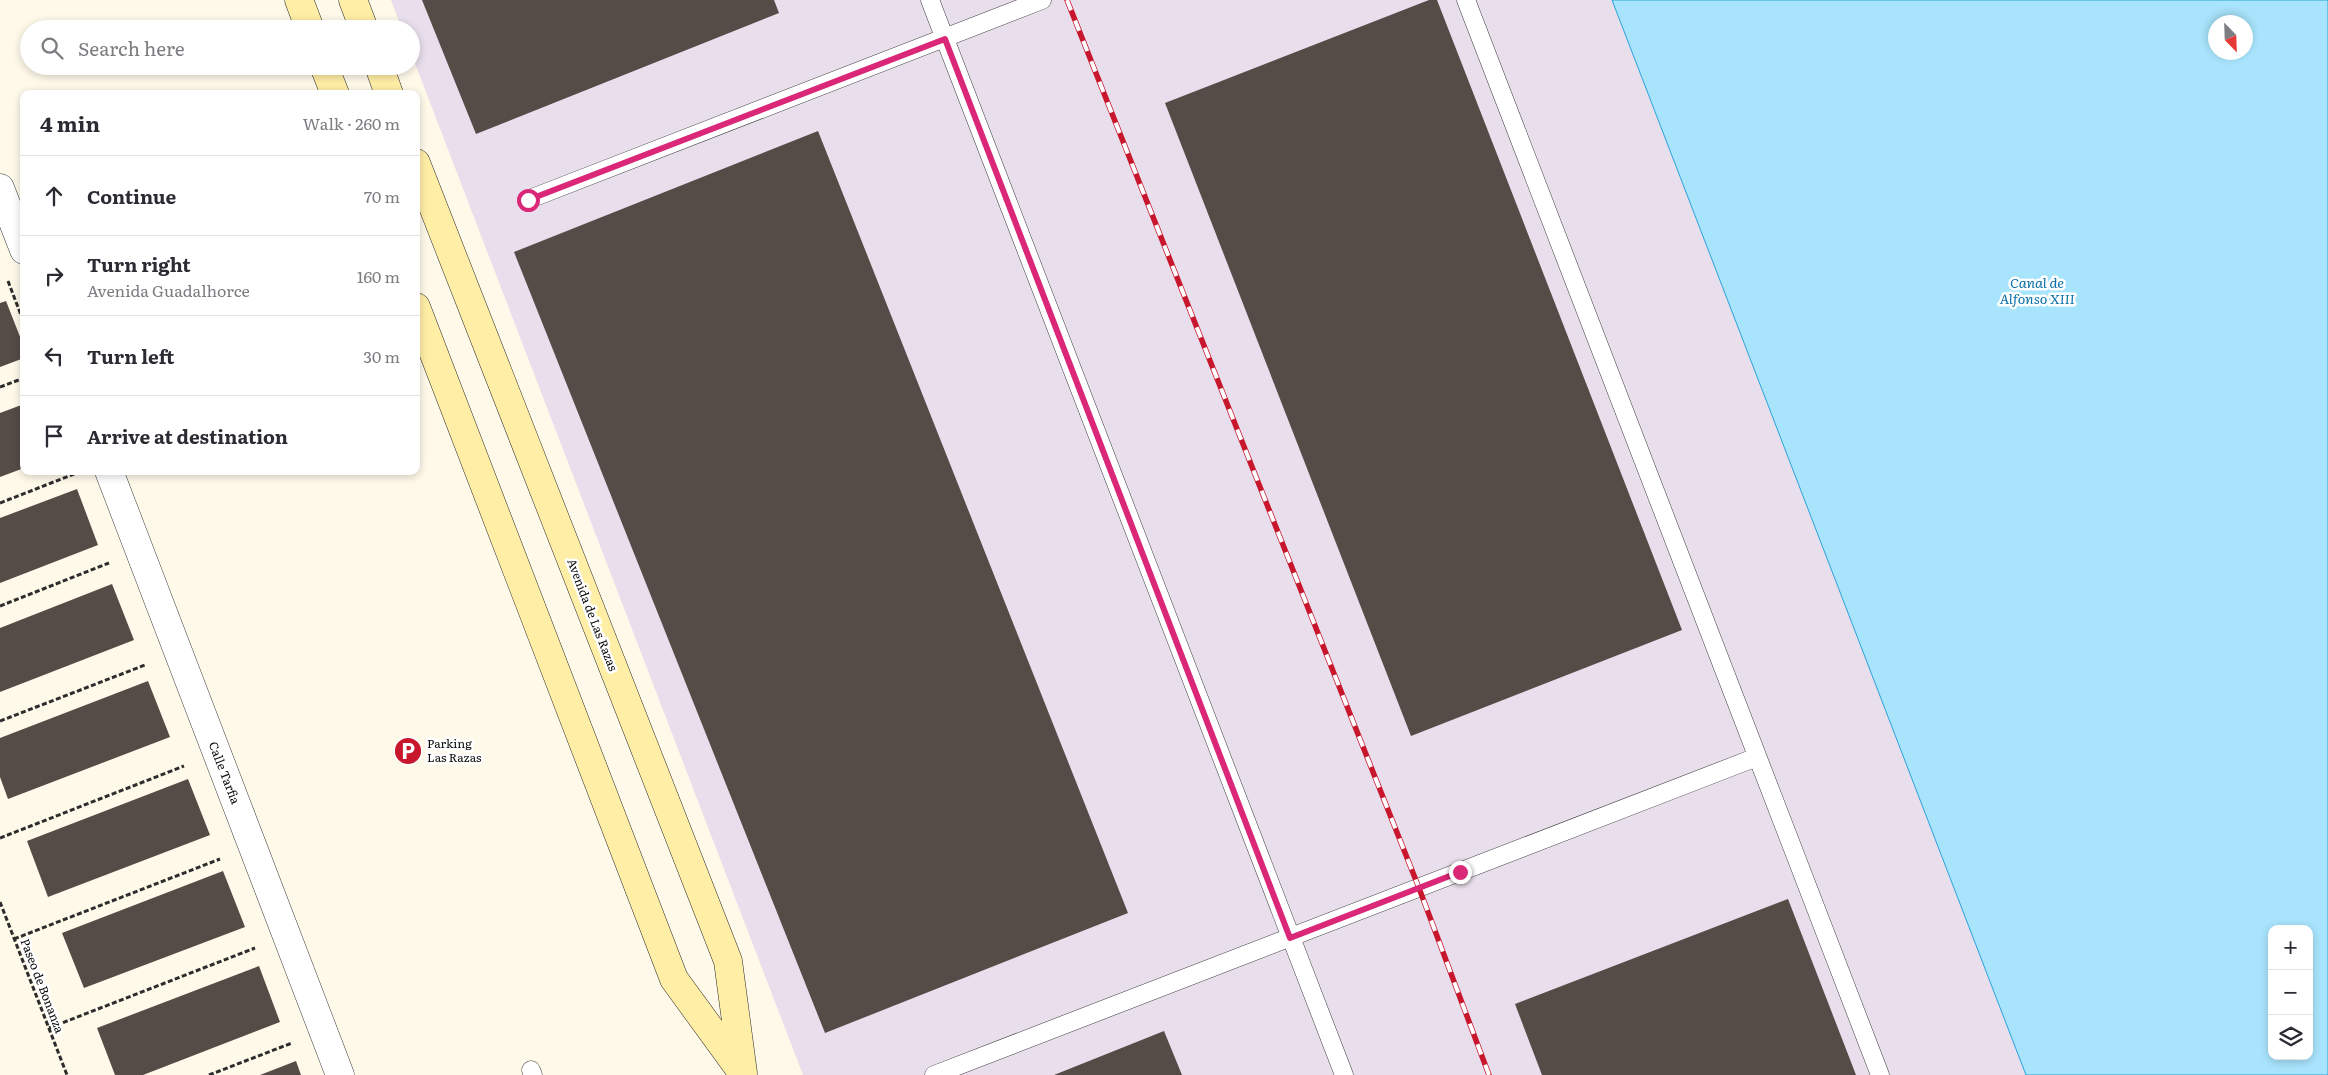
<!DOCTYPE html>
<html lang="en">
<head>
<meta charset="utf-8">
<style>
	body { margin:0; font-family:Literata,serif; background:#f7f7f7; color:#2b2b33 }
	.controls { position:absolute; right:15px; bottom:15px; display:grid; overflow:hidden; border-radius:10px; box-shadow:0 2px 8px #0003 }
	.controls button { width:45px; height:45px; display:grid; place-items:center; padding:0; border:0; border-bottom:1px solid #e1e1e2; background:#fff; color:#2b2b33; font:25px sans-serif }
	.compass { position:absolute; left:2208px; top:15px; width:45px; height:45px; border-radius:50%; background:#fff; box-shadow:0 2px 8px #0003; rotate:157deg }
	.stop { position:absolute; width:15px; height:15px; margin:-11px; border:4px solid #db2777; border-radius:50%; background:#fff }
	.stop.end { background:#db2777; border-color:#fff; box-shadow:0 1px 5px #0008 }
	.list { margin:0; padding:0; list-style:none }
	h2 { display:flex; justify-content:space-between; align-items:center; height:65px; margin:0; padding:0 20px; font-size:21px }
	h2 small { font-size:16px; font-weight:400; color:#7c7c81 }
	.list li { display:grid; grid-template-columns:32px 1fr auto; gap:15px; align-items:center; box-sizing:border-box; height:80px; padding:0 20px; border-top:1px solid #e1e1e2 }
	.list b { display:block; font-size:19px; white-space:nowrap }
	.list p { margin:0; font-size:16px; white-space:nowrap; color:#7c7c81 }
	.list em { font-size:16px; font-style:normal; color:#7c7c81 }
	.icon { flex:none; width:28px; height:28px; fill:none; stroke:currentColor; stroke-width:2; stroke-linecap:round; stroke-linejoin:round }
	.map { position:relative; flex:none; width:2328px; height:1075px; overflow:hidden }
	.search { position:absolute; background:#fff; box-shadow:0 2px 8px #0003; left:20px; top:20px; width:400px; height:55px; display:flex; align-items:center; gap:12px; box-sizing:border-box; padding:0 18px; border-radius:28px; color:#7c7c81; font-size:19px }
	.panel { position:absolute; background:#fff; box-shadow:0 2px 8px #0003; left:20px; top:90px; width:400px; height:385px; border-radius:10px }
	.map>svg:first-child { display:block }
</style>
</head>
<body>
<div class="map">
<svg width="2328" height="1075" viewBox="0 0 2328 1075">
	<rect width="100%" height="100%" fill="#fff9ea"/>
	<!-- industrial -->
	<path fill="#e9deec" d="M391 0H1613L2027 1075H803L411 53V29H402Z"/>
	<!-- water -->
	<path fill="#a8e4fc" stroke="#29a2da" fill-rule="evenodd" d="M1612 0H2328V1075H2026ZM2216 22H2246V52H2216ZM2272 929H2309V1056H2272Z"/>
	<!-- building -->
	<path fill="#554b47" d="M422 0H774L779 13 476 134Z
		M1429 0H1437L1682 630 1411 736 1165 103Z
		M818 131 1128 913 825 1033 514 252Z
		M6 301 24 347V358L0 367V303Z
		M24 404V468L0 477V413Z
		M77 489 98 545 0 583V518Z
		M112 584 134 640 0 692V628Z
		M148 681 170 737 8 799 0 777V738Z
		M188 779 210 835 48 897 27 841Z
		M223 871 245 927 84 988 62 933Z
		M1788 899 1856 1075H1542L1515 1004Z
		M259 966 280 1022 143 1075H115L97 1028Z
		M1164 1031 1182 1075H1054Z
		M296 1061 301 1075H260Z"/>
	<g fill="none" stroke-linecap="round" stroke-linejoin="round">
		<defs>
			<path id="lane" d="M930 0 1344 1075
				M1466 0 1880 1075
				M527 200 1042 0
				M531 1070 533 1075
				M934 1075 1757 757"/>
			<path id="street" d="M0 188 24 250
				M109 471 340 1075"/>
			<path id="secondary" d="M299 0 310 29
				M353 0 364 29
				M324 66 335 94
				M379 66 389 94
				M416 163 728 961 743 1073
				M416 307 674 979 741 1071"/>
		</defs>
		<!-- lane casing -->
		<use href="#lane" stroke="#3e3e3e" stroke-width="19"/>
		<!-- street casing -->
		<use href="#street" stroke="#3e3e3e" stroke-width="29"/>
		<!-- secondary casing -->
		<use href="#secondary" stroke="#2d2d2d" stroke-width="29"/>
		<!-- path -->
		<path stroke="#2d2d2d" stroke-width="3" stroke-dasharray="5 2.5" stroke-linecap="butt" d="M8 281 24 323
			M0 387 24 378
			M0 503 74 474
			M0 606 109 563
			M0 721 145 665
			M0 838 184 766
			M0 902 67 1075
			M14 939 220 859
			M49 1028 255 948
			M209 1075 292 1043"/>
		<!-- lane -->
		<use href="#lane" stroke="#fff" stroke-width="18"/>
		<!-- street -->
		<use href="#street" stroke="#fff" stroke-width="28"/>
		<!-- secondary -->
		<use href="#secondary" stroke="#ffeea5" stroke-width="28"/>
		<defs>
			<path id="rail" d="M1067 0 1419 888 1489 1075"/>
		</defs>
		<!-- rail casing -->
		<use href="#rail" stroke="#c8172d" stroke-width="5.5"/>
		<!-- rail -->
		<use href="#rail" stroke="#fff" stroke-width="4" stroke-dasharray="11" stroke-linecap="butt"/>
	</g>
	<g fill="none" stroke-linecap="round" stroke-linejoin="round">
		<!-- route -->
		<path stroke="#db2777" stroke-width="6" d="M528 200 945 39 1290 938 1460 872"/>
	</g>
	<!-- icons -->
	<defs>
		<symbol id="parking-disc" viewBox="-11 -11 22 22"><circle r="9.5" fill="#c8172d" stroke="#fff"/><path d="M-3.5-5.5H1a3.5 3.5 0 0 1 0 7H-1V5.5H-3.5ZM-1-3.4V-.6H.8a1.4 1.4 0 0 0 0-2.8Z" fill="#fff"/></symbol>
	</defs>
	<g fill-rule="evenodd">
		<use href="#parking-disc" x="392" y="735" width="32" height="32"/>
	</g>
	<g text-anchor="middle" stroke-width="5" stroke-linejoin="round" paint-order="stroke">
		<!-- street labels -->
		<g font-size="12" fill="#0b0b0b" stroke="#fff">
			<text transform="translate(592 615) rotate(69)" y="4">Avenida de Las Razas</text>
			<text transform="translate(224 773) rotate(69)" y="4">Calle Tarfia</text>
			<text transform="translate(42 986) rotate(69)" y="4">Paseo de Bonanza</text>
		</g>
		<!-- poi labels -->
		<g font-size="12" fill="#0b0b0b" stroke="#fff" text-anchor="start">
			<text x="427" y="748">Parking<tspan x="427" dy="14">Las Razas</tspan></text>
		</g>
		<!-- water labels -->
		<g font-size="14" font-style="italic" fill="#0a70a8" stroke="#fff">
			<text x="2037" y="288">Canal de<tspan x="2037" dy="16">Alfonso XIII</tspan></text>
		</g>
	</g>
</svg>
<div class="controls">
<button>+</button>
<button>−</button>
<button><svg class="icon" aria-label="layers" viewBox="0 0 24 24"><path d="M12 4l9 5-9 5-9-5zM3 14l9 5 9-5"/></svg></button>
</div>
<svg class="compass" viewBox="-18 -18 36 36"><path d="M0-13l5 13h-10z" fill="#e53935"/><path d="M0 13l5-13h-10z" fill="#7c7c81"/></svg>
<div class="stop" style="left:528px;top:200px"></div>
<div class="stop end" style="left:1460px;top:872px"></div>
<div class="search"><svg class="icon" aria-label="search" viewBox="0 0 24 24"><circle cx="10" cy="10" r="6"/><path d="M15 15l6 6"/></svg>Search here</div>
<section class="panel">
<h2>4 min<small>Walk · 260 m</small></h2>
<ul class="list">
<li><svg class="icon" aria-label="ahead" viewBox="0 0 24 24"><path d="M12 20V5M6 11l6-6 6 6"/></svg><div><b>Continue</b></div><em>70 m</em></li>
<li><svg class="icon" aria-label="right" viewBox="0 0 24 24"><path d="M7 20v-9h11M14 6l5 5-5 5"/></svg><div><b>Turn right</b><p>Avenida Guadalhorce</p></div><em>160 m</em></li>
<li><svg class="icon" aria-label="left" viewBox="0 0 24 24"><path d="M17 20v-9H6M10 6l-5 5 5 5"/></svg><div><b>Turn left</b></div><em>30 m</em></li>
<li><svg class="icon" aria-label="arrive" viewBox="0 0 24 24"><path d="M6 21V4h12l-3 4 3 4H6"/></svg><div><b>Arrive at destination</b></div></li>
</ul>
</section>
</div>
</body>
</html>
